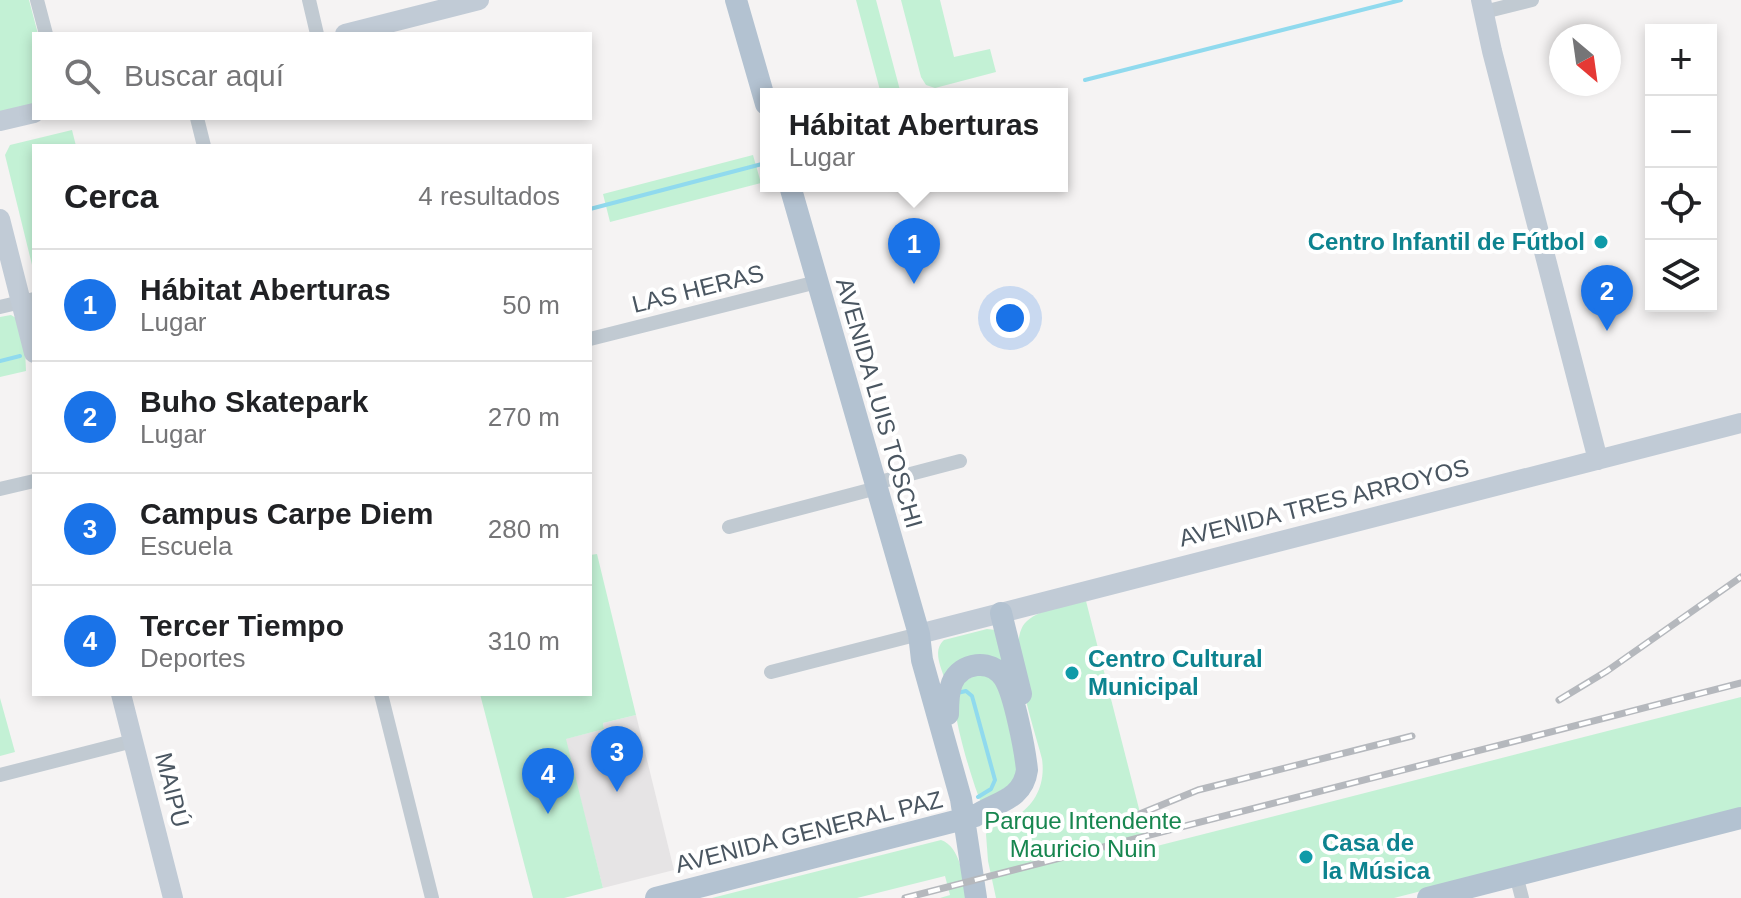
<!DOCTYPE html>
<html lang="es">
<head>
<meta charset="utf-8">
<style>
	body { margin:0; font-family:Arial,sans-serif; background:#f6f6f6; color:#202124 }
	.controls { position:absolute; right:24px; top:24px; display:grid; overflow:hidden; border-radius:0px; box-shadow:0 4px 12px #0003 }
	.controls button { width:72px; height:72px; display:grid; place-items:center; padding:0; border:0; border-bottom:2px solid #e0e0e0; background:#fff; color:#202124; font:40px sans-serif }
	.compass { position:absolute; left:1549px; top:24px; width:72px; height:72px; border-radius:50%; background:#fff; box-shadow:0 4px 12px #0003; rotate:151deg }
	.you { position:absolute; left:1010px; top:318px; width:28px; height:28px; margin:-20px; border:6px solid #fff; border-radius:50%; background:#1a73e8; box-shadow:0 0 0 12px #1a73e833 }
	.badge { display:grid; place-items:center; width:52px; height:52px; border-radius:50%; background:#1a73e8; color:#fff; font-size:26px; font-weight:700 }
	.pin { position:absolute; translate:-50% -66px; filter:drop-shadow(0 2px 4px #0008) }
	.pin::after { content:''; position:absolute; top:42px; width:28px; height:24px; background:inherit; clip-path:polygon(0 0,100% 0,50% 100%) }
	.popup { position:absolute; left:760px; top:88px; width:308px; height:104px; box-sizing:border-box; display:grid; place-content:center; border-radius:0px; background:#fff; filter:drop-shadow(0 2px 6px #0005); font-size:26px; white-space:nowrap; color:#757577 }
	.popup b { font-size:30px; color:#202124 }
	.popup::after { content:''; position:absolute; left:50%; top:100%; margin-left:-16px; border:16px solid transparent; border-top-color:#fff }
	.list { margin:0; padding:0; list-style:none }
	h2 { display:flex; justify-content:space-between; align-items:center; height:104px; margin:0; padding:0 32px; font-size:34px }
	h2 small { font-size:26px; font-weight:400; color:#757577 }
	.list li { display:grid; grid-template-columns:52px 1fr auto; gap:24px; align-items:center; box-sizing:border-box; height:112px; padding:0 32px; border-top:2px solid #e0e0e0 }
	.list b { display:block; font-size:30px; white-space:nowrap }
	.list p { margin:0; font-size:26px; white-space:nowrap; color:#757577 }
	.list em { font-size:26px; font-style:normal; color:#757577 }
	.icon { flex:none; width:44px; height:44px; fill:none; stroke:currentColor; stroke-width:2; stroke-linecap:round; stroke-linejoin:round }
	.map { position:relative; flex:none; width:1741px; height:898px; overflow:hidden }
	.search { position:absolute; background:#fff; box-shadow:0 4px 12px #0003; left:32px; top:32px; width:560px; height:88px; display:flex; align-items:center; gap:20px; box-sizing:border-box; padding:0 28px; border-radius:0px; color:#757577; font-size:30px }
	.panel { position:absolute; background:#fff; box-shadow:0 4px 12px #0003; left:32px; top:144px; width:560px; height:552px; border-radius:0px }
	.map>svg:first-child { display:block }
</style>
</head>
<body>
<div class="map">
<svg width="1741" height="898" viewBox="0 0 1741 898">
	<rect width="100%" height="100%" fill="#f5f3f3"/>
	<!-- education -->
	<path fill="#e6e4e5" d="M636 715 674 870 603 888 565 739 604 729 603 723Z"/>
	<!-- green -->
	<path fill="#c3f1d5" d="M0 0H29L38 34H34V105L0 114Z
		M856 0H876L901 94H881Z
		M901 0H940L954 57 990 49 996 72 935 88 926 85 921 77Z
		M72 130 76 146H34V273L5 155 10 145Z
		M753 155 761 183 610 222 603 194Z
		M11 315 16 318 25 349 26 371 0 377V317Z
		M597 554 636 715 603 723 604 729 566 739 603 888 564 898H533L480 694H590V555Z
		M1086 601 1149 848 1741 697V809L1394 898H996L988 861 986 834C992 826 999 825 1008 821 1033 809 1046 787 1042 759 1035 730 1003 641 1027 621 1042 608 1067 606 1086 601Z
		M987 629 996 630 1008 672 944 677C940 665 933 650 944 640Z
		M982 673 1000 684 1020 779 981 802C974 788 951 711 955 697 958 684 970 677 982 673Z
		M0 698 15 752 0 756Z
		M941 840C961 847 963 879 968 898H940L950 895 945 876 857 898H712Z"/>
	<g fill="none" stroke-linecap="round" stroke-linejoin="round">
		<!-- stream -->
		<path stroke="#90daee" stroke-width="4" d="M1085 80 1401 0
			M1030 94 1044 90
			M590 209 762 164
			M0 361 20 356
			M957 693 966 691 972 696 995 780 991 789 978 797"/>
		<!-- street -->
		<path stroke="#c1cad2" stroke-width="14" d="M37 0 46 34
			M309 0 317 34
			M1484 12 1532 0
			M197 118 204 146
			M0 307 34 299
			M590 339 817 282
			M876 483 960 461
			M0 489 34 481
			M729 527 877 488
			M771 672 919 634
			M381 694 432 898
			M0 775 133 741
			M1516 875 1522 898"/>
		<!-- secondary -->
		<path stroke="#c1cbd6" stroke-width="20" d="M1481 0 1492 51 1598 460
			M345 34 479 0
			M0 121 34 113
			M0 219 34 353
			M919 634 1741 423
			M121 694 173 898"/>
		<!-- primary -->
		<path stroke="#b3c2d1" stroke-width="22" d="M736 0 766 104
			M790 186 919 634 922 660 961 799 976 898
			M1001 613 1021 694
			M656 898 975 816C996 802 1023 800 1027 770 1025 750 1014 693 1004 678 991 658 961 662 952 683 948 693 948 704 948 714
			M1428 898 1741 818"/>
		<defs>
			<path id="rail" d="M1559 700 1607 671 1741 577
				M1125 820 1198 790 1412 736
				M905 898 1741 683"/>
		</defs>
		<!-- rail casing -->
		<use href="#rail" stroke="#b5b8bd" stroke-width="7"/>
		<!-- rail -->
		<use href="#rail" stroke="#fff" stroke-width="4" stroke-dasharray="12" stroke-linecap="butt"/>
	</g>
	<!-- markers -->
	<g fill="#0f9aa8" stroke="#fff" stroke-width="3">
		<circle cx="1601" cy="242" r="8"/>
		<circle cx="1072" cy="673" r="8"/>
		<circle cx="1306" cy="857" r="8"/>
	</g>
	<g text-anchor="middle" stroke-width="8" stroke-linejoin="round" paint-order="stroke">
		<!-- culture labels -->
		<g font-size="24" font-weight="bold" fill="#0d838f" stroke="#fff" text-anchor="start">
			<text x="1585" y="250" text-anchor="end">Centro Infantil de Fútbol</text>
			<text x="1088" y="667">Centro Cultural<tspan x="1088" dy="28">Municipal</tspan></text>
			<text x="1322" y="851">Casa de<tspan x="1322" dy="28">la Música</tspan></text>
		</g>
		<!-- street labels -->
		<g font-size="24" fill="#4a5661" stroke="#fff">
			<text transform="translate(698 289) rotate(-14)" y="8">LAS HERAS</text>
			<text transform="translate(879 403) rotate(74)" y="8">AVENIDA LUIS TOSCHI</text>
			<text transform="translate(1324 503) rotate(-14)" y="8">AVENIDA TRES ARROYOS</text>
			<text transform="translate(172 790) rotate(76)" y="8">MAIPÚ</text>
			<text transform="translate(809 832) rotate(-14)" y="8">AVENIDA GENERAL PAZ</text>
		</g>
		<!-- park labels -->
		<g font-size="24" fill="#17864f" stroke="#fff">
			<text x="1083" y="829">Parque Intendente<tspan x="1083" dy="28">Mauricio Nuin</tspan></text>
		</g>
	</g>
</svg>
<div class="controls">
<button>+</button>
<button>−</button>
<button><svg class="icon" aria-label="locate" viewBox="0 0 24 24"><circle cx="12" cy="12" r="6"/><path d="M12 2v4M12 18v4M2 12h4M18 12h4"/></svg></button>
<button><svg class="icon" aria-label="layers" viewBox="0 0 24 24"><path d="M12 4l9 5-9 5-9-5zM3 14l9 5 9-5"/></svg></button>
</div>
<svg class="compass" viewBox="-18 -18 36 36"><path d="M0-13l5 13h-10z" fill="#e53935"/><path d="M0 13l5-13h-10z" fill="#757577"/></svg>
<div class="you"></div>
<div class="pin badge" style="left:914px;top:284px">1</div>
<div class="popup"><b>Hábitat Aberturas</b>Lugar</div>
<div class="pin badge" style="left:1607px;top:331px">2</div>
<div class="pin badge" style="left:617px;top:792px">3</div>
<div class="pin badge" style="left:548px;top:814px">4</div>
<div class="search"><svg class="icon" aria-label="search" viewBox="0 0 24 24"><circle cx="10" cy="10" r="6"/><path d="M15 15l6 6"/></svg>Buscar aquí</div>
<section class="panel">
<h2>Cerca<small>4 resultados</small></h2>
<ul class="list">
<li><span class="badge">1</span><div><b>Hábitat Aberturas</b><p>Lugar</p></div><em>50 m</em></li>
<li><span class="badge">2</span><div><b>Buho Skatepark</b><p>Lugar</p></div><em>270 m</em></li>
<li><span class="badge">3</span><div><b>Campus Carpe Diem</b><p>Escuela</p></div><em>280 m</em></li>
<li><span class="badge">4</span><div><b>Tercer Tiempo</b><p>Deportes</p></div><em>310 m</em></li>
</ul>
</section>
</div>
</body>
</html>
